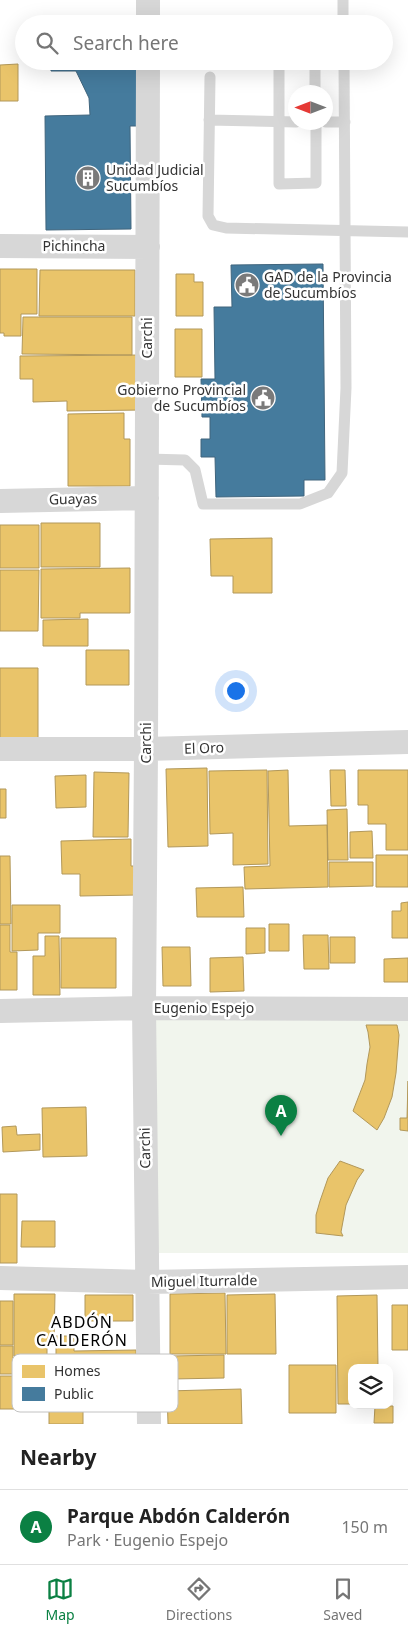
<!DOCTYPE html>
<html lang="en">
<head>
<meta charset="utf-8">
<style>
	body { margin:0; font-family:"Noto Sans",sans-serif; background:#f2f2f2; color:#222 }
	.controls { position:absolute; right:15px; bottom:15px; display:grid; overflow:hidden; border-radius:10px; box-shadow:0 5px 20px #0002 }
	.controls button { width:45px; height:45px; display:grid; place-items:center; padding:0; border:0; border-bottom:1px solid #e0e0e0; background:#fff; color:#222; font:25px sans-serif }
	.compass { position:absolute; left:288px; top:85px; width:45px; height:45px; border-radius:50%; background:#fff; box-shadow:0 5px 20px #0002; rotate:270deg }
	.you { position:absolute; left:235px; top:690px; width:18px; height:18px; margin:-12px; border:4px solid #fff; border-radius:50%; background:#1a73e8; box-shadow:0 0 0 8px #1a73e833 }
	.badge { display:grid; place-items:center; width:32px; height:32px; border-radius:50%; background:#0b8043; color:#fff; font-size:16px; font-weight:700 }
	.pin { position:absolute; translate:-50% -41px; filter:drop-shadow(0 1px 2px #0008) }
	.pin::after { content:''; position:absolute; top:26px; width:18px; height:15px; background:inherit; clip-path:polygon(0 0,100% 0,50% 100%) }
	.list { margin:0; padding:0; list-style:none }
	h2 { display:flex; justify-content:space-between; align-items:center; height:65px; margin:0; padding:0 20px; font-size:21px }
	h2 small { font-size:16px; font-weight:400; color:#767676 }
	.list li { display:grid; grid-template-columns:32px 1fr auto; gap:15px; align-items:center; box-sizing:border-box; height:75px; padding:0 20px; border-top:1px solid #e0e0e0 }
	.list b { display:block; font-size:19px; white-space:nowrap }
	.list p { margin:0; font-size:16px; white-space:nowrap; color:#767676 }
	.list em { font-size:16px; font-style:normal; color:#767676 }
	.icon { flex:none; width:28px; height:28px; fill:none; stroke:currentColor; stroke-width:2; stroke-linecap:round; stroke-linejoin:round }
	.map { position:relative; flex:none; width:408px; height:1424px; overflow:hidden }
	.search { position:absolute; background:#fff; box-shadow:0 5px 20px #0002; left:15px; right:15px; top:15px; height:55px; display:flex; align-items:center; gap:12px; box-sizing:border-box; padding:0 18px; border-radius:28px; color:#767676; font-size:19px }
	.sheet { height:140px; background:#fff }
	nav { display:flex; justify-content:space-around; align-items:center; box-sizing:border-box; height:70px; border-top:1px solid #e0e0e0; background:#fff; font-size:14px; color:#767676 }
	nav a { display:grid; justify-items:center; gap:2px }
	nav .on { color:#0b8043 }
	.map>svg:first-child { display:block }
</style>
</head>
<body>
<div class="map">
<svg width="408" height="1424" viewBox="0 0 408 1424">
	<rect width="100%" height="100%" fill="#fff"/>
	<!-- green -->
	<path fill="#f1f5ed" d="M155 1019H408V1253H154Z"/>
	<!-- homes -->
	<path fill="#e9c46a" stroke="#b2985a" d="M18 64V101H0V65Z
		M0 269H37V314H21V336H4V333H0Z
		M40 270H135V316H39Z
		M176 274H194V282H203V316H176Z
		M23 317H132V355L22 354Z
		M175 329H202V377H175Z
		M141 355 142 410 67 411V401L33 402V379H20V356Z
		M124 413V439H130V486H68V414Z
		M41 523H100V567H41Z
		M0 525H39V568H0Z
		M272 538V593H233V576H211L210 539Z
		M130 568V613H80V618H41V569Z
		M0 570H39L38 631H0Z
		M88 619V646H43V620Z
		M86 650H129V685H86Z
		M0 668H38V742H0Z
		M207 768 208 846 168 847 166 769Z
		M267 770 268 864 233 865V833L210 834 209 771Z
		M288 770 289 826 327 825 328 887 245 889 244 867 270 866 268 771Z
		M330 770H345L346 806H331Z
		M358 770H408V850H386V824H368V805H358Z
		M94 772 129 773 128 837H93Z
		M86 775V807L56 808 55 776Z
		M0 789H6V818H0Z
		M347 809 348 860H328L327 810Z
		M372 831 373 858H350V832Z
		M131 839V866H138V895L80 896V874H62L61 841Z
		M376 855H408V887H376Z
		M0 856H10L11 924H0Z
		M329 862H373V886L329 887Z
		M243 887 244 917H197L196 888Z
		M408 902V938H392V911H401V903Z
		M12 905H60V933H38V950L12 951Z
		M269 924H289V951H269Z
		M0 925H10V952H17V990H0Z
		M246 928H265V953L246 954Z
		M303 935H328L329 969H304Z
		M45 936H59L60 995H33V956H45Z
		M330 937H355V963H330Z
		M61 938H116V988H61Z
		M162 947H190L191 986H163Z
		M243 957 244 991 210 992V958Z
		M408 958V982H384V959Z
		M366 1025H397L399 1035 396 1073 392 1097 384 1118 377 1130 353 1111 365 1080 367 1064 370 1047 368 1032Z
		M408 1081V1131L400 1130V1118H407Z
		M86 1107 87 1156 43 1157 42 1108Z
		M16 1126 17 1135 40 1134V1150L3 1152 2 1127Z
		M340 1161 364 1170 357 1180 346 1205 341 1232 343 1236 316 1233V1215L320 1201 328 1178Z
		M0 1194H17V1263H0Z
		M22 1221H55V1247H21Z
		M225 1293 226 1354H170V1294Z
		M14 1294H55L54 1344H47V1356H14Z
		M275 1294 276 1354H227V1295Z
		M85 1295H133V1321H85Z
		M377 1295 378 1368H352V1404H338L337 1296Z
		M0 1301H13V1345H0Z
		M392 1305H408V1350H392Z
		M56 1336H74V1351L136 1350 137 1405 20 1407 19 1358H56Z
		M0 1346H13V1374H0Z
		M224 1355V1378L172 1379V1356Z
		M289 1365H336V1413H289Z
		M0 1376H17V1409H0Z
		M241 1389 242 1424H168L167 1391Z
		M375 1406H393V1423H374Z
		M49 1409H83V1424H49Z"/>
	<!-- public -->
	<path fill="#457b9d" stroke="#40657d" d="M51 61H139L140 126H130L131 229 46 230 45 116 90 115 89 98 76 71H51Z
		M323 264 325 480H304V496L216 497 215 457H201V439H210V417H202L201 379H215L214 307H232L231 265Z"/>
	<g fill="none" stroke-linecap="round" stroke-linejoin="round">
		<!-- service -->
		<path stroke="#d7d7d7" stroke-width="11" d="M343 0V24
			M279 61V184L316 183V122
			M315 61V92
			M210 77 208 216 213 225 226 228 408 232
			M209 120 296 122
			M326 122H345
			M147 459 185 460 195 470 203 504H300L328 493 342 473 346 388 344 61"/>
		<!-- minor -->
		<path stroke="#d7d7d7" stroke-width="24" d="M148 24V0
			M148 61 146 749 144 1008 149 1424
			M0 246 148 247
			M0 501 147 498
			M0 749H146L408 742
			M0 1011 144 1008 408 1009
			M0 1278 147 1282 408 1277"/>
	</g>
	<!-- icons -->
	<defs>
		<symbol id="building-disc" viewBox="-11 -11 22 22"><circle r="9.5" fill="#7a7a7a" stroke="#fff"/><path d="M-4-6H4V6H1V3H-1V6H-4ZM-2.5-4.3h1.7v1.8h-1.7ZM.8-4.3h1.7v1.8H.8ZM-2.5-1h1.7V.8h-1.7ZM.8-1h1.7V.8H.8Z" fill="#fff"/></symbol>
		<symbol id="civic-disc" viewBox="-11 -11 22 22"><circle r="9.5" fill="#7a7a7a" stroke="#fff"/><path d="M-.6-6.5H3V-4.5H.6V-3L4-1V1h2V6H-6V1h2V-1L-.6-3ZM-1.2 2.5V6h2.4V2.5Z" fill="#fff"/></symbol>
	</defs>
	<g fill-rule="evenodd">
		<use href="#building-disc" x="74" y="164" width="28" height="28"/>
		<use href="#civic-disc" x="233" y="271" width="28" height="28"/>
		<use href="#civic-disc" x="249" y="384" width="28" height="28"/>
	</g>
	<g text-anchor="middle" stroke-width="5" stroke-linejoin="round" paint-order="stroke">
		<!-- poi labels -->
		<g font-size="14" fill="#333" stroke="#fff" text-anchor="start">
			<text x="106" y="175">Unidad Judicial<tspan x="106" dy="16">Sucumbíos</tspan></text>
			<text x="264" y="282">GAD de la Provincia<tspan x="264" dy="16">de Sucumbíos</tspan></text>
			<text x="246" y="395" text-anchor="end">Gobierno Provincial<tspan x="246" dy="16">de Sucumbíos</tspan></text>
		</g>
		<!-- street labels -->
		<g font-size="14" fill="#333" stroke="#fff">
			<text x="74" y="251">Pichincha</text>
			<text transform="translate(147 338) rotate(-90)" y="5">Carchi</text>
			<text transform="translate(73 499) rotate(-1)" y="5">Guayas</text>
			<text transform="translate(146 743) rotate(-90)" y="5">Carchi</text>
			<text transform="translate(204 748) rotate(-2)" y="5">El Oro</text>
			<text x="204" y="1013">Eugenio Espejo</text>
			<text transform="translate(145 1148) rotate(-91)" y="5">Carchi</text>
			<text transform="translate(204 1281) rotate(-1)" y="5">Miguel Iturralde</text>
		</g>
		<!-- quarter labels -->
		<g font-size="16" letter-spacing="1" fill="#000" stroke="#fff">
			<text x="82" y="1328">ABDÓN<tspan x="82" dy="18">CALDERÓN</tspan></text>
		</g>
	</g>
	<!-- legend -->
	<rect x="12" y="1354" width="166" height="58" rx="8" fill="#fff" stroke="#c2c2c2" stroke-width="1"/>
	<rect x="22" y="1365" width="23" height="13" fill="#e9c46a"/>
	<rect x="22" y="1387" width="23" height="14" fill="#457b9d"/>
	<g font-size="14" fill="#333">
		<text x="54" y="1376">Homes</text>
		<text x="54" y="1399">Public</text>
	</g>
</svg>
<div class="controls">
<button><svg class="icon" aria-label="layers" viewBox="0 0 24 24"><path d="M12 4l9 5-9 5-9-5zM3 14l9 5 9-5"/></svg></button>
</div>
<svg class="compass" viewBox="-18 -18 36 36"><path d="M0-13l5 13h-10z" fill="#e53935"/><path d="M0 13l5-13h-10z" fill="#767676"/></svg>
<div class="you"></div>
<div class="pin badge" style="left:281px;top:1136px">A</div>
<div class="search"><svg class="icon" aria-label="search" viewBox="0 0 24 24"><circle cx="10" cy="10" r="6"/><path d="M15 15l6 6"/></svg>Search here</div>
</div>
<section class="sheet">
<h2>Nearby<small></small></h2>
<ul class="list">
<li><span class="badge">A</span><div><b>Parque Abdón Calderón</b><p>Park · Eugenio Espejo</p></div><em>150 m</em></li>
</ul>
</section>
<nav>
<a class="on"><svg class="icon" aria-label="map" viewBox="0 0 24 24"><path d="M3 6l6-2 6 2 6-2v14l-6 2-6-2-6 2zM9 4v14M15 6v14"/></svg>Map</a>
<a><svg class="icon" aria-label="directions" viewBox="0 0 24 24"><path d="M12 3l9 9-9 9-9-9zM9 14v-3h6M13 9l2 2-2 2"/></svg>Directions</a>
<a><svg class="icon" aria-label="saved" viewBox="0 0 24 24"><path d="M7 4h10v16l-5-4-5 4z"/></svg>Saved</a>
</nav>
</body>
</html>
